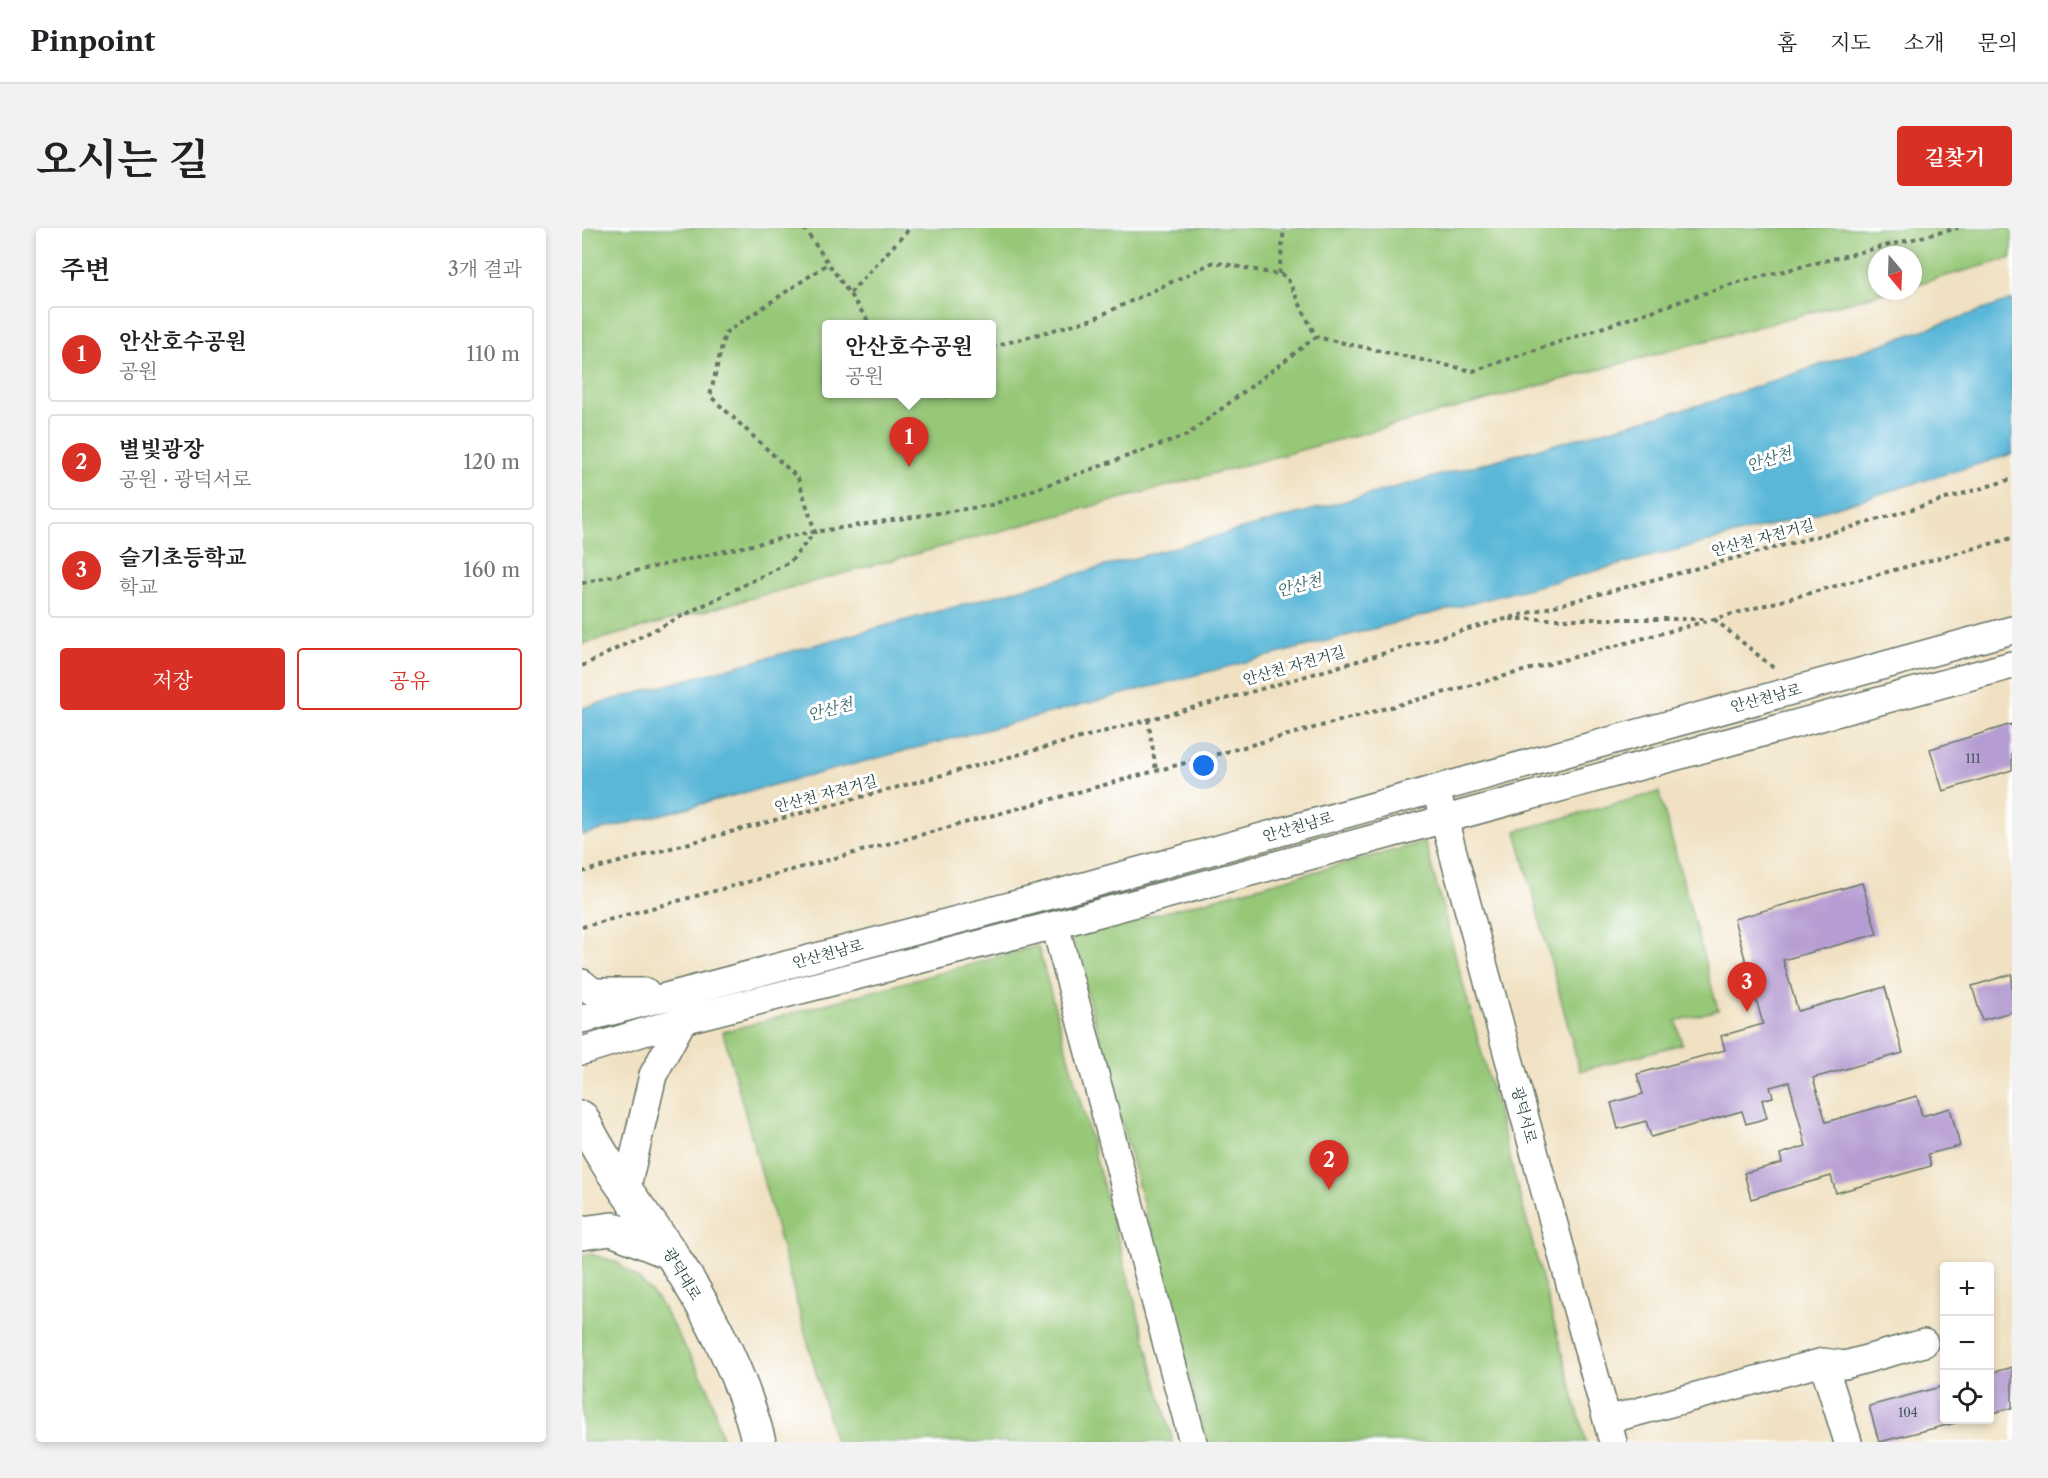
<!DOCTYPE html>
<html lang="ko">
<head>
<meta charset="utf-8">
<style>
	body { margin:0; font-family:"Libre Caslon Text","Noto Serif KR",serif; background:#f2f2f2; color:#202124 }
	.controls { position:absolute; right:18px; bottom:18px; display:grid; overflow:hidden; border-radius:6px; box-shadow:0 3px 9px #0003 }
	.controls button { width:54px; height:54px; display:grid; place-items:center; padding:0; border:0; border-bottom:2px solid #e0e0e0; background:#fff; color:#202124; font:30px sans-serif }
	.compass { position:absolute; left:1286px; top:18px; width:54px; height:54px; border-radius:50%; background:#fff; box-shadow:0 3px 9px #0003; rotate:161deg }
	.you { position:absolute; left:622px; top:538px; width:21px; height:21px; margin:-15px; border:4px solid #fff; border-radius:50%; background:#1a73e8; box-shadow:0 0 0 9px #1a73e833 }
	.badge { display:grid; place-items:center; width:39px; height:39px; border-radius:50%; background:#d93025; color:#fff; font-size:20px; font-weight:700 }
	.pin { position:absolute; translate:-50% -50px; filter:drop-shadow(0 2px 3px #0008) }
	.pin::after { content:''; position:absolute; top:32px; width:21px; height:18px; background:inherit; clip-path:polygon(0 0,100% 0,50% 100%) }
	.popup { position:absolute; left:240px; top:92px; width:174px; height:78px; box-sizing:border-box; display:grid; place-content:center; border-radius:6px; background:#fff; filter:drop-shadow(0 2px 4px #0005); font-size:20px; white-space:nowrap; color:#757577 }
	.popup b { font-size:22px; color:#202124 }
	.popup::after { content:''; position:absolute; left:50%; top:100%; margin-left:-12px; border:12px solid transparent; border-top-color:#fff }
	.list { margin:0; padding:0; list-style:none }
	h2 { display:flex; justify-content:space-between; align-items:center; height:78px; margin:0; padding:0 24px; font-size:26px }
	h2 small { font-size:20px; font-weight:400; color:#757577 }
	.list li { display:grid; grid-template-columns:39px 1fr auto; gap:18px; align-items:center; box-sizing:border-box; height:96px; margin:0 12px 12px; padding:0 12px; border:2px solid #e0e0e0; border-radius:6px }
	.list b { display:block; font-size:22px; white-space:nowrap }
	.list p { margin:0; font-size:20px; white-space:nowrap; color:#757577 }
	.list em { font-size:20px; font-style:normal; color:#757577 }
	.actions { display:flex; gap:12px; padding:18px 24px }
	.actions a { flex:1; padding:14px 0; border:2px solid #d93025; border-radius:6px; text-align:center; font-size:21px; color:#d93025 }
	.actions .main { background:#d93025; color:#fff }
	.icon { flex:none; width:33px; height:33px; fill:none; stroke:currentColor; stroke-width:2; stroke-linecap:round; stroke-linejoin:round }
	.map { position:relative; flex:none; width:1430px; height:1214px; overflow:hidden; border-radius:6px }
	header { display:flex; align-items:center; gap:36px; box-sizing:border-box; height:84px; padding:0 30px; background:#fff; border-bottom:2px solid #e0e0e0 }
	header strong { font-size:28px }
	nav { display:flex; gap:33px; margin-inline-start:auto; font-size:21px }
	.intro { display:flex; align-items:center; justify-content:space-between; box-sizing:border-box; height:144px; padding:0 36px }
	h1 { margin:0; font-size:42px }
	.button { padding:15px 27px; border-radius:6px; background:#d93025; color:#fff; font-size:21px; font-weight:700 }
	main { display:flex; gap:36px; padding:0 36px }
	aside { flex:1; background:#fff; border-radius:6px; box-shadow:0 3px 9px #0003 }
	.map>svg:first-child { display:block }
</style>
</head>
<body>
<header>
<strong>Pinpoint</strong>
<nav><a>홈</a><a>지도</a><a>소개</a><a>문의</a></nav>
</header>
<div class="intro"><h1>오시는 길</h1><a class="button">길찾기</a></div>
<main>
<aside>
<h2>주변<small>3개 결과</small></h2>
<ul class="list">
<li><span class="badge">1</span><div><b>안산호수공원</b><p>공원</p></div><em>110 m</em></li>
<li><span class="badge">2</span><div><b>별빛광장</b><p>공원 · 광덕서로</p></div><em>120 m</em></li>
<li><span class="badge">3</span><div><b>슬기초등학교</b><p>학교</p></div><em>160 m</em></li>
</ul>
<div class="actions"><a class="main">저장</a><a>공유</a></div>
</aside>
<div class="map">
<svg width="1430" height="1214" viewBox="0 0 1430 1214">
	<rect width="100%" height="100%" fill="#fff"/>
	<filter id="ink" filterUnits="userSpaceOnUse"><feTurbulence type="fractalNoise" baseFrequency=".0167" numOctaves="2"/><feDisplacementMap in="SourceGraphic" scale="12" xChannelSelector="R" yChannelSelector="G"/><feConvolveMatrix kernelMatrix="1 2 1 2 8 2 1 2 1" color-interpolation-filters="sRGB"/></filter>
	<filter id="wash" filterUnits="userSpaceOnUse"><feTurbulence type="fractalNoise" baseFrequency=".008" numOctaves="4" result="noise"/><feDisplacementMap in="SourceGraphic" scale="24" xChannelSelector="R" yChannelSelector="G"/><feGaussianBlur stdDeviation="1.35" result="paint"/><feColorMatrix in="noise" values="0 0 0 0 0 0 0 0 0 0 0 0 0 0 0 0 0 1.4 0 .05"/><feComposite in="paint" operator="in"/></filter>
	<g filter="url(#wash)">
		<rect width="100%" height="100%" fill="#f0e1c2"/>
		<!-- green -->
		<path fill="#97c878" stroke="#5b8256" stroke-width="1.5" fill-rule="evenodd" d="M0 0H1430V30L1331 57V27H1295V63H1308L0 416ZM244 97H410V166H244Z
			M1077 564 1136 782 1094 793 1100 816 998 843 934 603Z
			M843 614 1004 1214H625L490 709Z
			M456 718 591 1214H253L141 804Z
			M8 1026 34 1034 58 1052 76 1072 126 1159 141 1214H0V1027Z"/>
		<!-- water -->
		<path fill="#5ab7d8" stroke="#3c7a86" stroke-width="1.5" d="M1430 72V226L1228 287 0 607V480L1132 173Z"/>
		<g id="blocks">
			<!-- building -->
			<path fill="#b59cd2" d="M1430 496V542L1361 563 1348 521Z
				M1280 655 1295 706 1201 732 1216 783 1303 759 1321 825 1231 850 1244 894 1335 868 1340 888 1368 880 1378 918 1346 926 1349 938 1254 965 1249 948 1169 971 1162 945 1200 935 1198 926 1224 918 1207 854 1188 859 1191 869 1180 872 1185 890 1164 896 1160 883 1069 909 1064 893 1036 901 1029 875 1061 866 1055 846 1143 822 1139 808 1181 796 1152 691Z
				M1430 746V784L1400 792 1390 758Z
				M1430 1139V1180L1408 1186V1145Z
				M1362 1158V1192H1385L1297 1214 1287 1178Z"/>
		</g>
	</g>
	<g filter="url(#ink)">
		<use href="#blocks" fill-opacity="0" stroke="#687666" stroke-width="1.5"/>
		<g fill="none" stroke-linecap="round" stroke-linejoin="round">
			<defs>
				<path id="minor" d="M857 573 1031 1214
					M473 697 611 1214
					M0 755 11 764H64
					M0 791 466 668 1430 402
					M0 823 101 792 473 697 1430 437
					M44 963 71 847 101 792
					M1241 1134 1266 1214
					M1025 1192 1241 1134 1263 1137 1342 1115"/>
				<path id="major" d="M0 890C23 939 58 980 88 1024 126 1081 160 1148 177 1214
					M0 1005 30 1001 89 1025"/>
			</defs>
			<!-- minor casing -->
			<use href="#minor" stroke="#687666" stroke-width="30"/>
			<!-- major casing -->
			<use href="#major" stroke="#687666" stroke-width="36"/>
			<!-- path -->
			<path stroke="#687666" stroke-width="4" stroke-dasharray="4.5 4.5" stroke-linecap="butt" d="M222 0 289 97
				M697 46 702 0
				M268 65 328 0
				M410 119 511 91 632 34 704 48 734 109 891 143 1153 55 1376 0
				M0 355 219 306 409 277 605 207 734 109
				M928 391H1124
				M1132 391 1193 441
				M0 438 208 334 233 304 216 250 128 168 143 105 247 35
				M566 491 574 542
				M0 644 669 464 882 402 1274 298 1430 251
				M0 699 1430 310"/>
			<!-- minor -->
			<use href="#minor" stroke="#fff" stroke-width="27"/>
			<!-- major -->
			<use href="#major" stroke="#fff" stroke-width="33"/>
		</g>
	</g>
	<g text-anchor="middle" stroke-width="6" stroke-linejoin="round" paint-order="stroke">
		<!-- number labels -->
		<g font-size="12" fill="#44555c">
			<text x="1391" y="535">111</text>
			<text x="1326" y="1189">104</text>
		</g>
		<!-- street labels -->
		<g font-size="15" fill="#1f3d34" stroke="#fff">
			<text transform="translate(1181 310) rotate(-15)" y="5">안산천 자전거길</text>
			<text transform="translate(712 438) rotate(-16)" y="5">안산천 자전거길</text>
			<text transform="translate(1184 470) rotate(-15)" y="5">안산천남로</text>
			<text transform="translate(244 566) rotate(-15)" y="5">안산천 자전거길</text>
			<text transform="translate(716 599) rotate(-16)" y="5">안산천남로</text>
			<text transform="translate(246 726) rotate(-15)" y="5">안산천남로</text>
			<text transform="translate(942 887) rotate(75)" y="5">광덕서로</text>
			<text transform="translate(100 1046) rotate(59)" y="5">광덕대로</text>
		</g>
		<!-- water labels -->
		<g font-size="16" font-style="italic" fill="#316265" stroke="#fff">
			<text transform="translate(1187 231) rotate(-18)" y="6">안산천</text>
			<text transform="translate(717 357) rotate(-15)" y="6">안산천</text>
			<text transform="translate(248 481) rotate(-15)" y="6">안산천</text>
		</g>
	</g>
</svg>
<div class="controls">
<button>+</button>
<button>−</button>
<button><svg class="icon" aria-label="locate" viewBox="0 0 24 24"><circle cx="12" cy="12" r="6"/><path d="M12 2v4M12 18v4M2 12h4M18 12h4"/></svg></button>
</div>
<svg class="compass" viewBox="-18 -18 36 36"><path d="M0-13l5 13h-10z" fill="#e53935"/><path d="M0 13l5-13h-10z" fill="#757577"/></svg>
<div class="you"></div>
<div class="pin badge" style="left:327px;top:239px">1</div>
<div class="popup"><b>안산호수공원</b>공원</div>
<div class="pin badge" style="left:747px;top:962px">2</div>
<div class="pin badge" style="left:1165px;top:784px">3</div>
</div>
</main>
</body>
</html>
